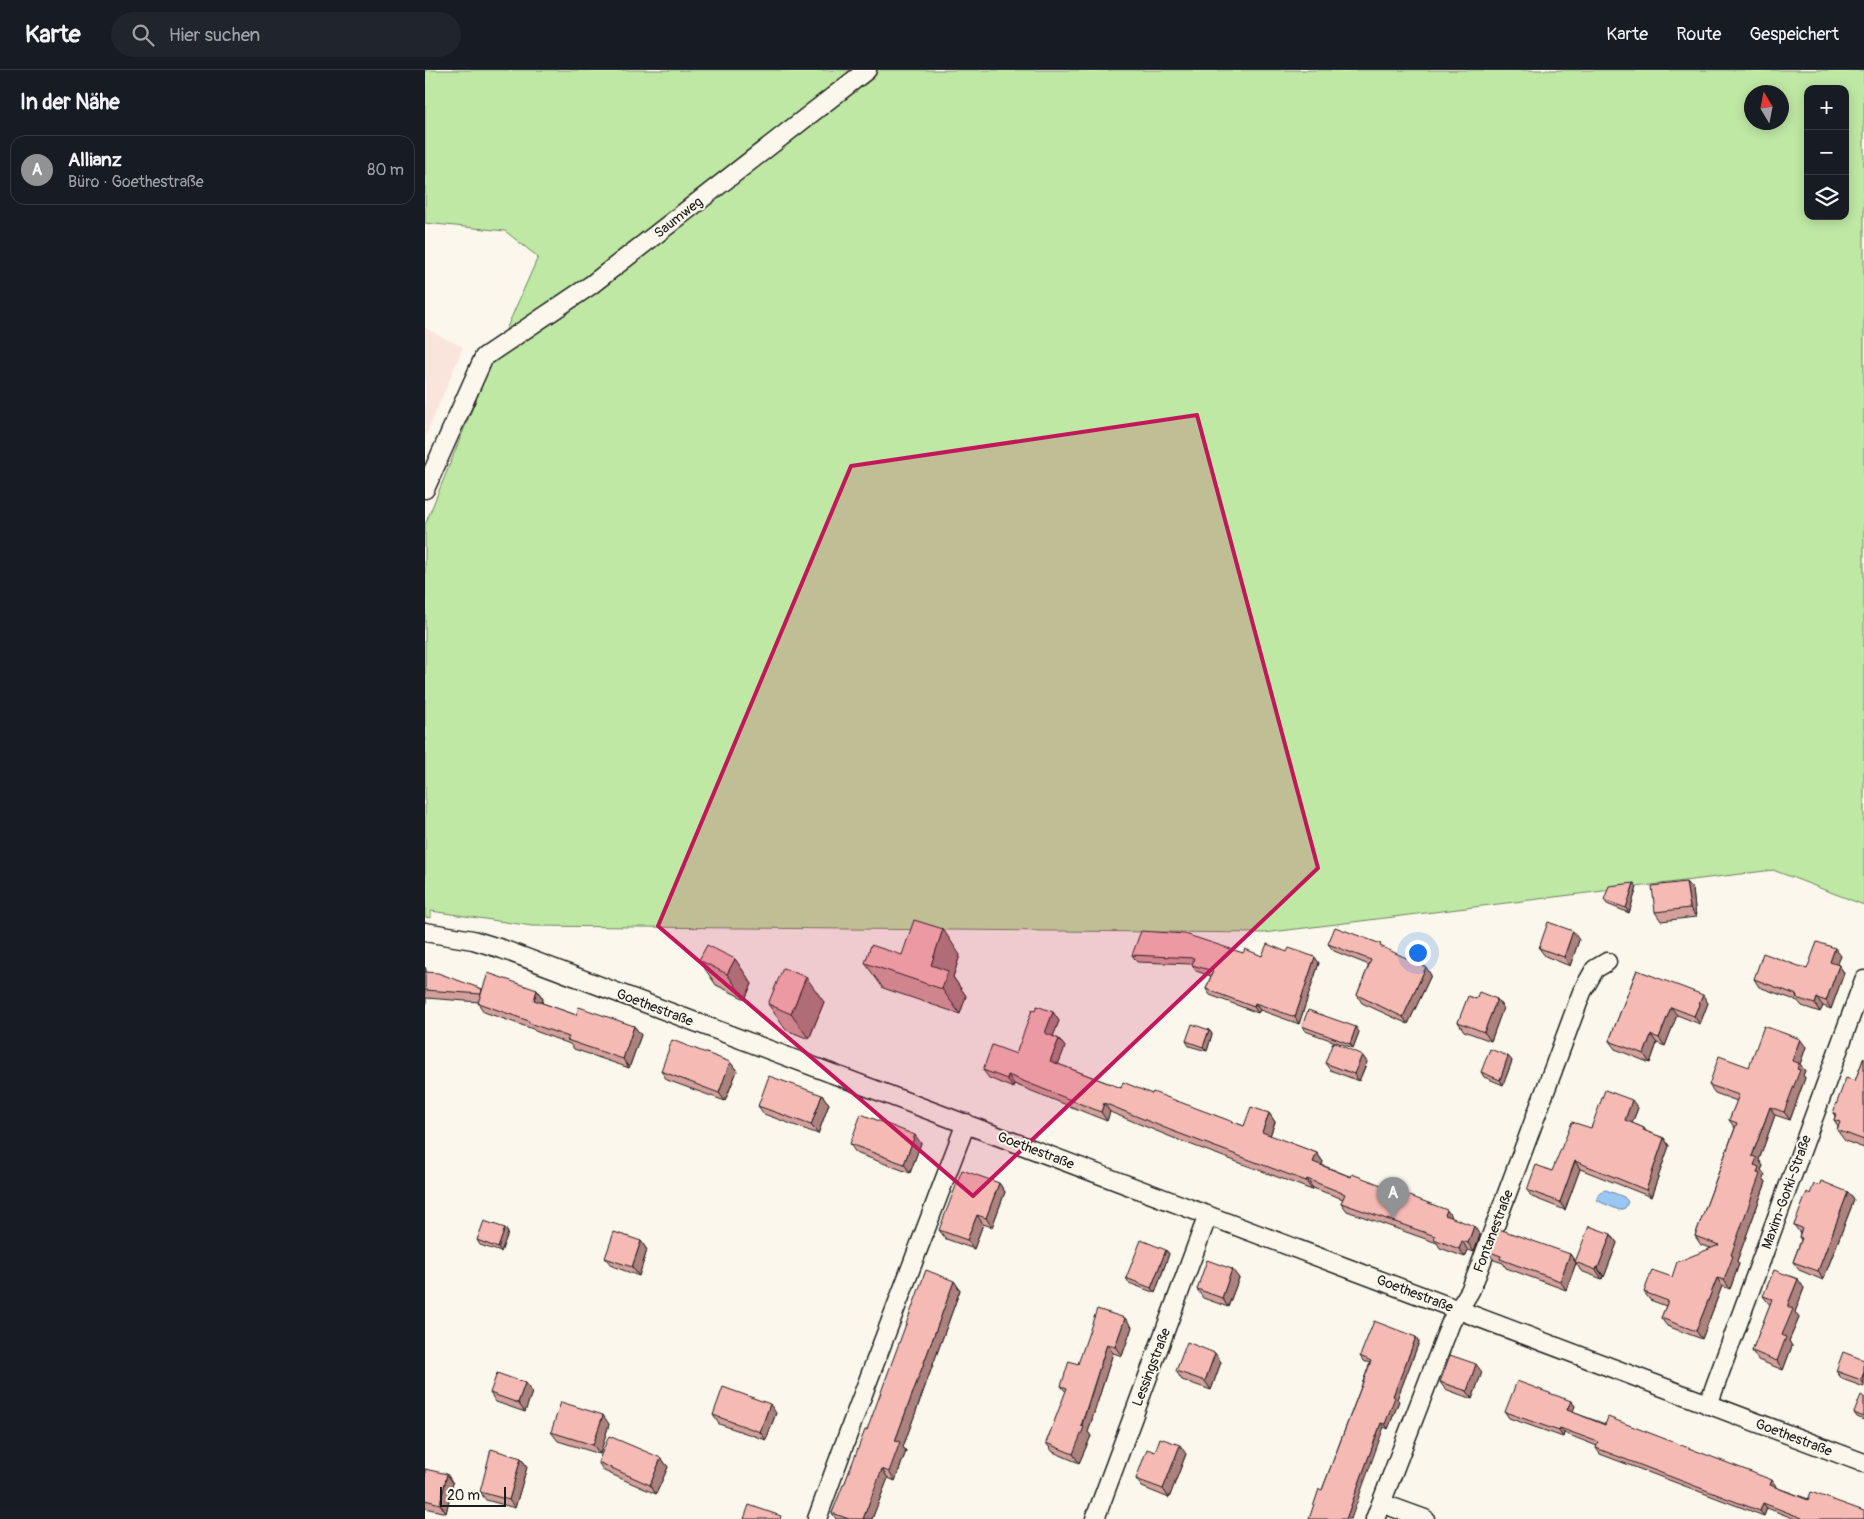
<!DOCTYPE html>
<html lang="de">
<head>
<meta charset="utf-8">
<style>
	body { margin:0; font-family:Pangolin,sans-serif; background:#20242c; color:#f1f3f6 }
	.controls { position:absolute; right:15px; top:15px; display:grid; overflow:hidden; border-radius:10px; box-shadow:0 2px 12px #0003 }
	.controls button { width:45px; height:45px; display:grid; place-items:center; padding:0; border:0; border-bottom:1px solid #363941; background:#171b24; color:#f1f3f6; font:25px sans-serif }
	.compass { position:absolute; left:1319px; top:15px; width:45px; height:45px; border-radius:50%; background:#171b24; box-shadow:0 2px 12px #0003; rotate:350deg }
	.scale { position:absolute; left:15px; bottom:12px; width:66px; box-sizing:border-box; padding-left:5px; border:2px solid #1c1c1c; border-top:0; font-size:14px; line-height:18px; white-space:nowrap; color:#1c1c1c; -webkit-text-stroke:4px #fbf7ec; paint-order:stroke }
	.you { position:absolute; left:992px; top:882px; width:18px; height:18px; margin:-12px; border:4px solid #fff; border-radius:50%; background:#1a73e8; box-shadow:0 0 0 8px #1a73e833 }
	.badge { display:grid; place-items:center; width:32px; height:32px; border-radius:50%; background:#919294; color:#fff; font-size:16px; font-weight:700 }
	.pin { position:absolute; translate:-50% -41px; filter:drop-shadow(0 1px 2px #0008) }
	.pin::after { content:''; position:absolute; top:26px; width:18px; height:15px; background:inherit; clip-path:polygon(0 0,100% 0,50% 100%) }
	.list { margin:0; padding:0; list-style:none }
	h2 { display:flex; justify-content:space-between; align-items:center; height:65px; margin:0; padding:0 20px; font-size:21px }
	h2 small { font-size:16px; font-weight:400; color:#9ea1a6 }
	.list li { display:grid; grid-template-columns:32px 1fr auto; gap:15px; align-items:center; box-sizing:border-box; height:70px; margin:0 10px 10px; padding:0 10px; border:1px solid #363941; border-radius:15px }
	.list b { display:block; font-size:19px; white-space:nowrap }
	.list p { margin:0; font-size:16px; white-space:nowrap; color:#9ea1a6 }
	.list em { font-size:16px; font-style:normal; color:#9ea1a6 }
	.icon { flex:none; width:28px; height:28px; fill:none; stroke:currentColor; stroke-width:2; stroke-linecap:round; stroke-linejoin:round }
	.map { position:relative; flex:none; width:1439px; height:1449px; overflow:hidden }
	header { display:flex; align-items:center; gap:30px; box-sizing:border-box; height:70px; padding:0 25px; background:#171b24; border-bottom:1px solid #363941 }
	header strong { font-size:24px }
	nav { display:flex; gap:28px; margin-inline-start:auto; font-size:18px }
	.search { width:350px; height:45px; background:#20242c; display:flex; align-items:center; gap:12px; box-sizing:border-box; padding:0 18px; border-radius:28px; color:#9ea1a6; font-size:19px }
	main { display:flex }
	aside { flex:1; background:#171b24 }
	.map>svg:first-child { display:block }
</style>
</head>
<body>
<header>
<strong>Karte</strong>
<div class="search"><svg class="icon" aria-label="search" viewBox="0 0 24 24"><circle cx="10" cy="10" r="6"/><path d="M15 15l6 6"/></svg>Hier suchen</div>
<nav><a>Karte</a><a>Route</a><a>Gespeichert</a></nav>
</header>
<main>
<aside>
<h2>In der Nähe<small></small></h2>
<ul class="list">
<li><span class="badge">A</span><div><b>Allianz</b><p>Büro · Goethestraße</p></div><em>80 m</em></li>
</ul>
</aside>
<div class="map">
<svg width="1439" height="1449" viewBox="0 0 1439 1449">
	<rect width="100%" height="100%" fill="#fbf7ec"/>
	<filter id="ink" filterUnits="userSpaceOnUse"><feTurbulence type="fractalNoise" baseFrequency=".02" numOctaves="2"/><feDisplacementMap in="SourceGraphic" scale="10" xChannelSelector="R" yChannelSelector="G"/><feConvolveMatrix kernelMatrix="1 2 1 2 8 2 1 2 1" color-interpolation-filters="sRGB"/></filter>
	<g filter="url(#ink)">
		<!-- built -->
		<path fill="#fae5dc" d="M0 258 38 277 0 368Z"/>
		<!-- green -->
		<path fill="#bfe8a4" stroke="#6e8260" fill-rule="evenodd" d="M0 0H1439V835L1348 800 839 863 107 856 6 841V848L0 847V455L61 305 113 187 80 161 0 153ZM1383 19H1420V146H1383ZM1326 22H1356V52H1326Z"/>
		<!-- water -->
		<path fill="#9bc7f5" stroke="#68839e" d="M1181 1120 1199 1127 1203 1132 1200 1138 1194 1140 1173 1131 1172 1128 1175 1122Z"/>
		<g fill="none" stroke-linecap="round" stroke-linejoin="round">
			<defs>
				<path id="street" d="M0 419 59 287 166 215 442 0
					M0 862 48 870 77 879 1439 1393
					M1283 1335 1439 910
					M956 1433 1000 1449
					M392 1449 430 1345 541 1053
					M670 1449 783 1145
					M950 1449 1026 1252 1045 1221 1052 1204 1157 922 1170 899 1182 892"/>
			</defs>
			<!-- street casing -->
			<use href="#street" stroke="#1c1c1c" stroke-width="21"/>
			<!-- street -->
			<use href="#street" stroke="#fbf7ec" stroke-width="18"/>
		</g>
		<!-- wall -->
		<path fill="#d4a09c" stroke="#1c1c1c" d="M1261 812 1268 820 1271 847 1236 851 1230 842Z
			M1212 817 1204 843 1182 834 1179 830Z
			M1154 870 1145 896 1120 886 1114 878Z
			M903 874 959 878 1006 905 983 954 937 933 932 925 944 895 909 881Z
			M862 882 894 893 874 954 835 940 833 943 785 925 781 919 786 906 771 901 767 894 712 892 707 885 818 883 837 886Z
			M477 885H535L528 907 541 926 535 944 458 918 440 893Z
			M1416 886 1412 895H1414L1419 903 1406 939 1398 936 1395 942 1377 936 1373 931 1334 917 1329 909 1382 899Z
			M310 889 327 914 320 929 291 915 274 890Z
			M0 897 1 899V902L57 919 112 920 118 929 117 933 151 945 209 956 216 965 204 998 149 979 145 974 110 961 108 959 59 942 53 933 54 932 1 928V935H0Z
			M1212 900 1283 933 1275 954 1252 945 1240 976 1232 973 1225 993 1190 979 1184 971Z
			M1051 929H1072L1078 938 1066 971 1039 961 1033 952Z
			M399 932 384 969 361 960 343 934Z
			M610 941 628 942 634 951 628 966 634 969 640 977 633 994 696 1018 727 1024 819 1056 844 1043 850 1052 845 1066 892 1083 898 1092 897 1095 1027 1148 1055 1165 1049 1182 1043 1180 1040 1187 1015 1178 1012 1173 922 1141 916 1133 918 1129 888 1118 887 1120 751 1069 685 1042 682 1051 589 1014 588 1018 564 1008 558 1000 591 984Z
			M877 956 934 962 928 978 880 961Z
			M784 960 787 964 782 981 764 976 761 971Z
			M1381 977 1375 994 1380 1001 1378 1005 1380 1008 1365 1050 1350 1045 1334 1090 1338 1096 1336 1100 1340 1105 1338 1108 1341 1112 1312 1191 1314 1194 1305 1219 1297 1216 1277 1269 1242 1256 1236 1248 1241 1236 1225 1230 1219 1222 1247 1207 1286 1178 1276 1175 1270 1166 1310 1058 1304 1050 1312 1031 1290 1023 1284 1015 1324 997Z
			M937 985 942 992 934 1011 905 1000 900 993Z
			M1083 986 1087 991 1078 1015 1059 1007 1056 1002Z
			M1439 987V1078L1420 1071 1412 1060 1413 1056 1409 1050 1410 1046 1408 1043 1430 1011Z
			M305 992 312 1001 300 1031 242 1010 236 1001Z
			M397 1025 404 1034 393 1064 339 1044 333 1036Z
			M1213 1038 1207 1053 1219 1058 1222 1062 1239 1068 1244 1076 1226 1127 1155 1099 1140 1140 1107 1127 1102 1120 1127 1101 1166 1058Z
			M496 1073 485 1103 431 1083 425 1074Z
			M574 1113 580 1122 567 1157 558 1154 549 1179 521 1169 514 1160Z
			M1394 1116 1423 1122 1429 1130 1398 1210 1374 1200 1368 1192 1376 1170 1374 1167 1375 1163 1369 1155 1385 1124Z
			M80 1158 83 1163 76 1182 55 1175 52 1170Z
			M1186 1164 1192 1173 1179 1207 1178 1206 1177 1209 1156 1201 1151 1193 1141 1220 1081 1198 1078 1193 1069 1190 1062 1181 1145 1184 1150 1192Z
			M216 1171 222 1180 214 1206 187 1196 180 1188Z
			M741 1180 744 1184 730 1223 704 1213 701 1208Z
			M814 1208 803 1237 778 1228 772 1219Z
			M529 1211 535 1220 478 1377 481 1381 470 1411 463 1408 447 1449H411L407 1443 419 1415 442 1360Z
			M1379 1218 1370 1242 1374 1248 1364 1271 1367 1276 1358 1300 1333 1290 1327 1281 1345 1235 1338 1226Z
			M700 1248 707 1257 697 1286 688 1283 663 1362 666 1366 654 1393 628 1382 621 1373 641 1322 636 1316 653 1294Z
			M991 1267 994 1272 972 1329 974 1331 963 1359 959 1357 897 1420 945 1293 938 1291 935 1286Z
			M1439 1290V1317L1417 1309 1411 1301Z
			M796 1292 786 1320 757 1310 751 1301Z
			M1057 1302 1047 1329 1020 1319 1015 1312Z
			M107 1322 100 1342 71 1332 65 1323Z
			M1439 1327V1350L1432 1347 1429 1343Z
			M1146 1331 1150 1336 1147 1342 1351 1416 1350 1417 1439 1449H1370L1342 1438 1339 1446 1175 1384 1171 1378 1172 1376 1139 1363 1138 1367 1084 1348 1080 1342Z
			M351 1343 341 1370 294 1354 288 1345Z
			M184 1354 175 1384 133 1371 126 1362Z
			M730 1382 761 1384 744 1428 717 1417 711 1409Z
			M96 1388 102 1397 90 1438 61 1430 55 1422Z
			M236 1388 243 1397 231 1424 179 1401 173 1392Z
			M0 1399 28 1413 21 1443 0 1438Z"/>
		<!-- shaded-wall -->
		<path fill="#ac827f" stroke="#1c1c1c" d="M1261 812 1268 820 1271 847 1265 838Z
			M1209 813 1212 817 1204 843 1201 838Z
			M518 859 535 885 528 907 541 926 535 944 517 919 506 895Z
			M1148 861 1154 870 1145 896 1139 887Z
			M1410 878 1416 886 1410 900 1405 892Z
			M890 887 894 893 874 954 870 947Z
			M310 889 327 914 320 929 302 904Z
			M1414 895 1419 903 1406 939 1401 931Z
			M1001 897 1006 905 983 954 978 947Z
			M381 907 399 932 384 969 366 944Z
			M112 920 118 929 115 939 109 930Z
			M1278 925 1283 933 1275 954 1269 946Z
			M1392 928 1398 936 1395 942 1390 934Z
			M1072 929 1078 938 1066 971 1059 962Z
			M830 933 835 940 833 943 829 937Z
			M1246 937 1252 945 1240 976 1234 968Z
			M628 942 634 951 626 972 620 963Z
			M209 956 216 965 204 998 198 989Z
			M931 957 934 962 928 978 925 974Z
			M784 960 787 964 782 981 778 977Z
			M1226 965 1232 973 1225 993 1219 984Z
			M634 969 640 977 631 1000 625 991Z
			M1375 969 1381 977 1375 994 1380 1001 1378 1005 1380 1008 1365 1050 1359 1042 1367 991Z
			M937 985 942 992 934 1011 929 1004Z
			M1083 986 1087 991 1078 1015 1075 1010Z
			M305 992 312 1001 300 1031 294 1023Z
			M583 1005 589 1014 588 1018 582 1009Z
			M397 1025 404 1034 393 1064 386 1055Z
			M1207 1030 1213 1038 1205 1058 1200 1050Z
			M679 1033 685 1042 682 1051 676 1042Z
			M1345 1037 1350 1045 1334 1090 1338 1096 1336 1100 1340 1105 1338 1108 1341 1112 1312 1191 1314 1194 1305 1219 1299 1210 1306 1185 1332 1103 1327 1086Z
			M844 1043 850 1052 843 1071 837 1062Z
			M490 1065 496 1073 485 1103 479 1094Z
			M1239 1068 1244 1076 1226 1127 1221 1120Z
			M892 1083 898 1092 894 1101 888 1092Z
			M1150 1091 1155 1099 1140 1140 1135 1132Z
			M882 1109 888 1118 887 1120 881 1111Z
			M574 1113 580 1122 567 1157 561 1148Z
			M1423 1122 1429 1130 1398 1210 1393 1201Z
			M1022 1140 1028 1149 1020 1145Z
			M552 1145 558 1154 549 1179 542 1170Z
			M1049 1156 1055 1165 1049 1182 1043 1173Z
			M80 1158 83 1163 76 1182 73 1178Z
			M1186 1164 1192 1173 1179 1207 1173 1198Z
			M216 1171 222 1180 214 1206 207 1197Z
			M1037 1171 1043 1180 1040 1187 1034 1179Z
			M741 1180 744 1184 730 1223 726 1218Z
			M1145 1184 1151 1193 1141 1220 1135 1211Z
			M1172 1197 1178 1206 1177 1209 1171 1200Z
			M807 1199 814 1208 803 1237 797 1228Z
			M1292 1208 1297 1216 1277 1269 1271 1261Z
			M1373 1209 1379 1218 1370 1242 1374 1248 1364 1271 1367 1276 1358 1300 1352 1291 1357 1265 1363 1237V1234Z
			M529 1211 535 1220 478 1377 481 1381 470 1411 464 1402 470 1371Z
			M700 1248 707 1257 697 1286 690 1277Z
			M991 1267 994 1272 972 1329 974 1331 963 1359 960 1354 968 1326Z
			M682 1274 688 1283 663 1362 666 1366 654 1393 648 1384Z
			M790 1283 796 1292 786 1320 780 1311Z
			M1051 1294 1057 1302 1047 1329 1042 1321Z
			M1439 1302V1314L1436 1310Z
			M100 1313 107 1322 100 1342 93 1333Z
			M1146 1331 1150 1336 1146 1346 1142 1340Z
			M345 1334 351 1343 341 1370 335 1362Z
			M178 1345 184 1354 175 1384 168 1375Z
			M956 1353 959 1357 926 1449H921Z
			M1135 1358 1139 1363 1138 1367 1134 1361Z
			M755 1375 761 1384 744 1428 738 1419Z
			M96 1388 102 1397 90 1438 84 1430Z
			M236 1388 243 1397 231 1424 225 1415Z
			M457 1399 463 1408 447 1449H438Z
			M22 1404 28 1413 21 1443 15 1434Z
			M1347 1410 1351 1416 1349 1421 1345 1415Z
			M1338 1433 1342 1438 1339 1446 1335 1441Z"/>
		<!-- building -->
		<path fill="#f6bab5" stroke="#1c1c1c" d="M1261 812 1265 838 1230 842 1227 816Z
			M1209 813 1201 838 1179 830 1184 816Z
			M489 850 518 859 506 895 523 901 517 919 440 893 446 875 477 885Z
			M1123 852 1148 861 1139 887 1114 878Z
			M910 857 956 874 955 876 1001 897 978 947 932 925 946 890 903 874Z
			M716 861 760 864 818 883 820 879 837 886 842 874 862 882 864 878 890 887 870 947 830 933 829 937 781 919 788 901 767 895 769 888 707 885Z
			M1392 872 1410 878 1405 892 1414 895 1401 931 1392 928 1390 934 1371 928 1372 925 1329 909 1338 883 1382 899Z
			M282 875 310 889 302 904 274 890Z
			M358 898 381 907 366 944 343 934Z
			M1212 900 1278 925 1269 946 1246 937 1234 968 1226 965 1219 984 1184 971Z
			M0 902 13 903 57 919 56 924 0 920Z
			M63 903 112 920 109 930 151 945 154 937 209 956 198 989 142 970 144 967 104 953V951L53 933Z
			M1054 922 1072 929 1059 962 1033 952 1043 926 1051 929Z
			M612 936 628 942 620 963 634 969 625 991 696 1018 698 1012 727 1024 728 1022 819 1056 826 1037 844 1043 837 1062 892 1083 888 1092 926 1107 927 1104 1022 1140 1020 1145 1049 1156 1043 1173 1037 1171 1034 1179 1009 1169 1010 1166 916 1133 920 1124 882 1109 881 1111 745 1060 679 1033 676 1042 583 1005 582 1009 558 1000 567 975 591 984 607 940 610 941Z
			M883 940 931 957 925 974 877 956Z
			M767 954 784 960 778 977 761 971Z
			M1339 956 1375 969 1367 991 1374 993 1372 999 1375 1000 1359 1042 1345 1037 1327 1086 1332 1088 1329 1095 1334 1097 1332 1103 1335 1104 1306 1185 1308 1186 1299 1210 1292 1208 1271 1261 1236 1248 1243 1231 1219 1222 1227 1200 1247 1207 1252 1192 1294 1175 1270 1166 1312 1053 1304 1050 1314 1025 1284 1015 1294 986 1324 997Z
			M247 970 305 992 294 1023 236 1001Z
			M908 972 937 985 929 1004 900 993Z
			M1065 979 1083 986 1075 1010 1056 1002Z
			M1439 987V1070L1412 1060 1415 1052 1409 1050 1411 1044 1408 1043 1421 1008 1430 1011Z
			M344 1006 397 1025 386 1055 333 1036Z
			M1180 1020 1207 1030 1200 1050 1219 1058 1218 1060 1239 1068 1221 1120 1150 1091 1135 1132 1102 1120 1111 1095 1127 1101 1147 1052 1166 1058Z
			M436 1044 490 1065 479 1094 425 1074Z
			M537 1100 574 1113 561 1148 552 1145 542 1170 514 1160Z
			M1396 1111 1423 1122 1393 1201 1368 1192 1377 1168 1374 1167 1377 1158 1369 1155 1382 1122 1385 1124 1389 1114 1394 1116Z
			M59 1151 80 1158 73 1178 52 1170Z
			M1164 1156 1186 1164 1173 1198 1172 1197 1171 1200 1150 1192Z
			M1074 1159 1145 1184 1135 1211 1075 1189 1076 1186 1062 1181 1069 1163 1072 1164Z
			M189 1162 216 1171 207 1197 180 1188Z
			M716 1170 741 1180 726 1218 701 1208Z
			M782 1190 807 1199 797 1228 772 1219Z
			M501 1200 529 1211 470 1371 475 1372 464 1402 457 1399 438 1449H424L407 1443 418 1415H419L440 1360H442Z
			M1349 1200 1373 1209 1363 1234V1237L1368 1239 1357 1265 1361 1267 1352 1291 1327 1281 1347 1229 1338 1226Z
			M672 1239 700 1248 690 1277 682 1274 656 1356 659 1357 648 1384 621 1373 642 1318 636 1316 644 1291 653 1294Z
			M949 1251 991 1267 968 1326 970 1327 960 1354 956 1353 921 1449H884L894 1419 897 1420 946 1291 935 1286Z
			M762 1272 790 1283 780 1311 751 1301Z
			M1418 1282 1439 1290V1302L1436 1310 1411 1301Z
			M1025 1285 1051 1294 1042 1321 1015 1312Z
			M72 1303 100 1313 93 1333 65 1323Z
			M1092 1311 1146 1331 1142 1340 1160 1347 1180 1355 1183 1347 1347 1410 1345 1415 1383 1430 1386 1422 1439 1441V1449H1376L1377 1448 1338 1433 1335 1441 1171 1378 1173 1372 1135 1358 1134 1361 1080 1342Z
			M298 1317 345 1334 335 1362 288 1345Z
			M1436 1325 1439 1327V1347L1429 1343Z
			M136 1332 178 1345 168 1375 126 1362Z
			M184 1366 236 1388 225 1415 173 1392Z
			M735 1368 755 1375 738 1419 711 1409 722 1379 730 1382Z
			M66 1379 96 1388 84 1430 55 1422Z
			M0 1399 22 1404 15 1434 0 1430Z
			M324 1435 356 1446 355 1449H319Z"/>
	</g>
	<!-- marked area -->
	<path fill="#c2185b" fill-opacity="0.2" stroke="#c2185b" stroke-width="4" stroke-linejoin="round" d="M772 345 893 798 548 1126 233 856 426 396Z"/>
	<g text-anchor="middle" stroke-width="4" stroke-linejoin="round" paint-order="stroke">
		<!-- street labels -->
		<g font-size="14" fill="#1c1c1c" stroke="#fbf7ec">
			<text transform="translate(253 147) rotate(-38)" y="5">Saumweg</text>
			<text transform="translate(230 937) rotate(21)" y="5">Goethestraße</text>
			<text transform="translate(611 1080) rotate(21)" y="5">Goethestraße</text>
			<text transform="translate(1361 1122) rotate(-70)" y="5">Maxim-Gorki-Straße</text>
			<text transform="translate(1068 1161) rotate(-69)" y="5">Fontanestraße</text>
			<text transform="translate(990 1223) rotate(21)" y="5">Goethestraße</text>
			<text transform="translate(726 1297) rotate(-69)" y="5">Lessingstraße</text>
			<text transform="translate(1369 1367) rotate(21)" y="5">Goethestraße</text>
		</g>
	</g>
</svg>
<div class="controls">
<button>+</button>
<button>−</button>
<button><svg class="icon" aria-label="layers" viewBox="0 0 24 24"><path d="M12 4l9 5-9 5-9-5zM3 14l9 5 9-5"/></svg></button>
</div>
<svg class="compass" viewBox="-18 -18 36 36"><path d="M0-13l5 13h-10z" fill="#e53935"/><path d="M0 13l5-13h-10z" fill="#9ea1a6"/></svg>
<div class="scale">20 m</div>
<div class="you"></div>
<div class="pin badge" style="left:968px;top:1148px">A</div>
</div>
</main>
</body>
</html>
